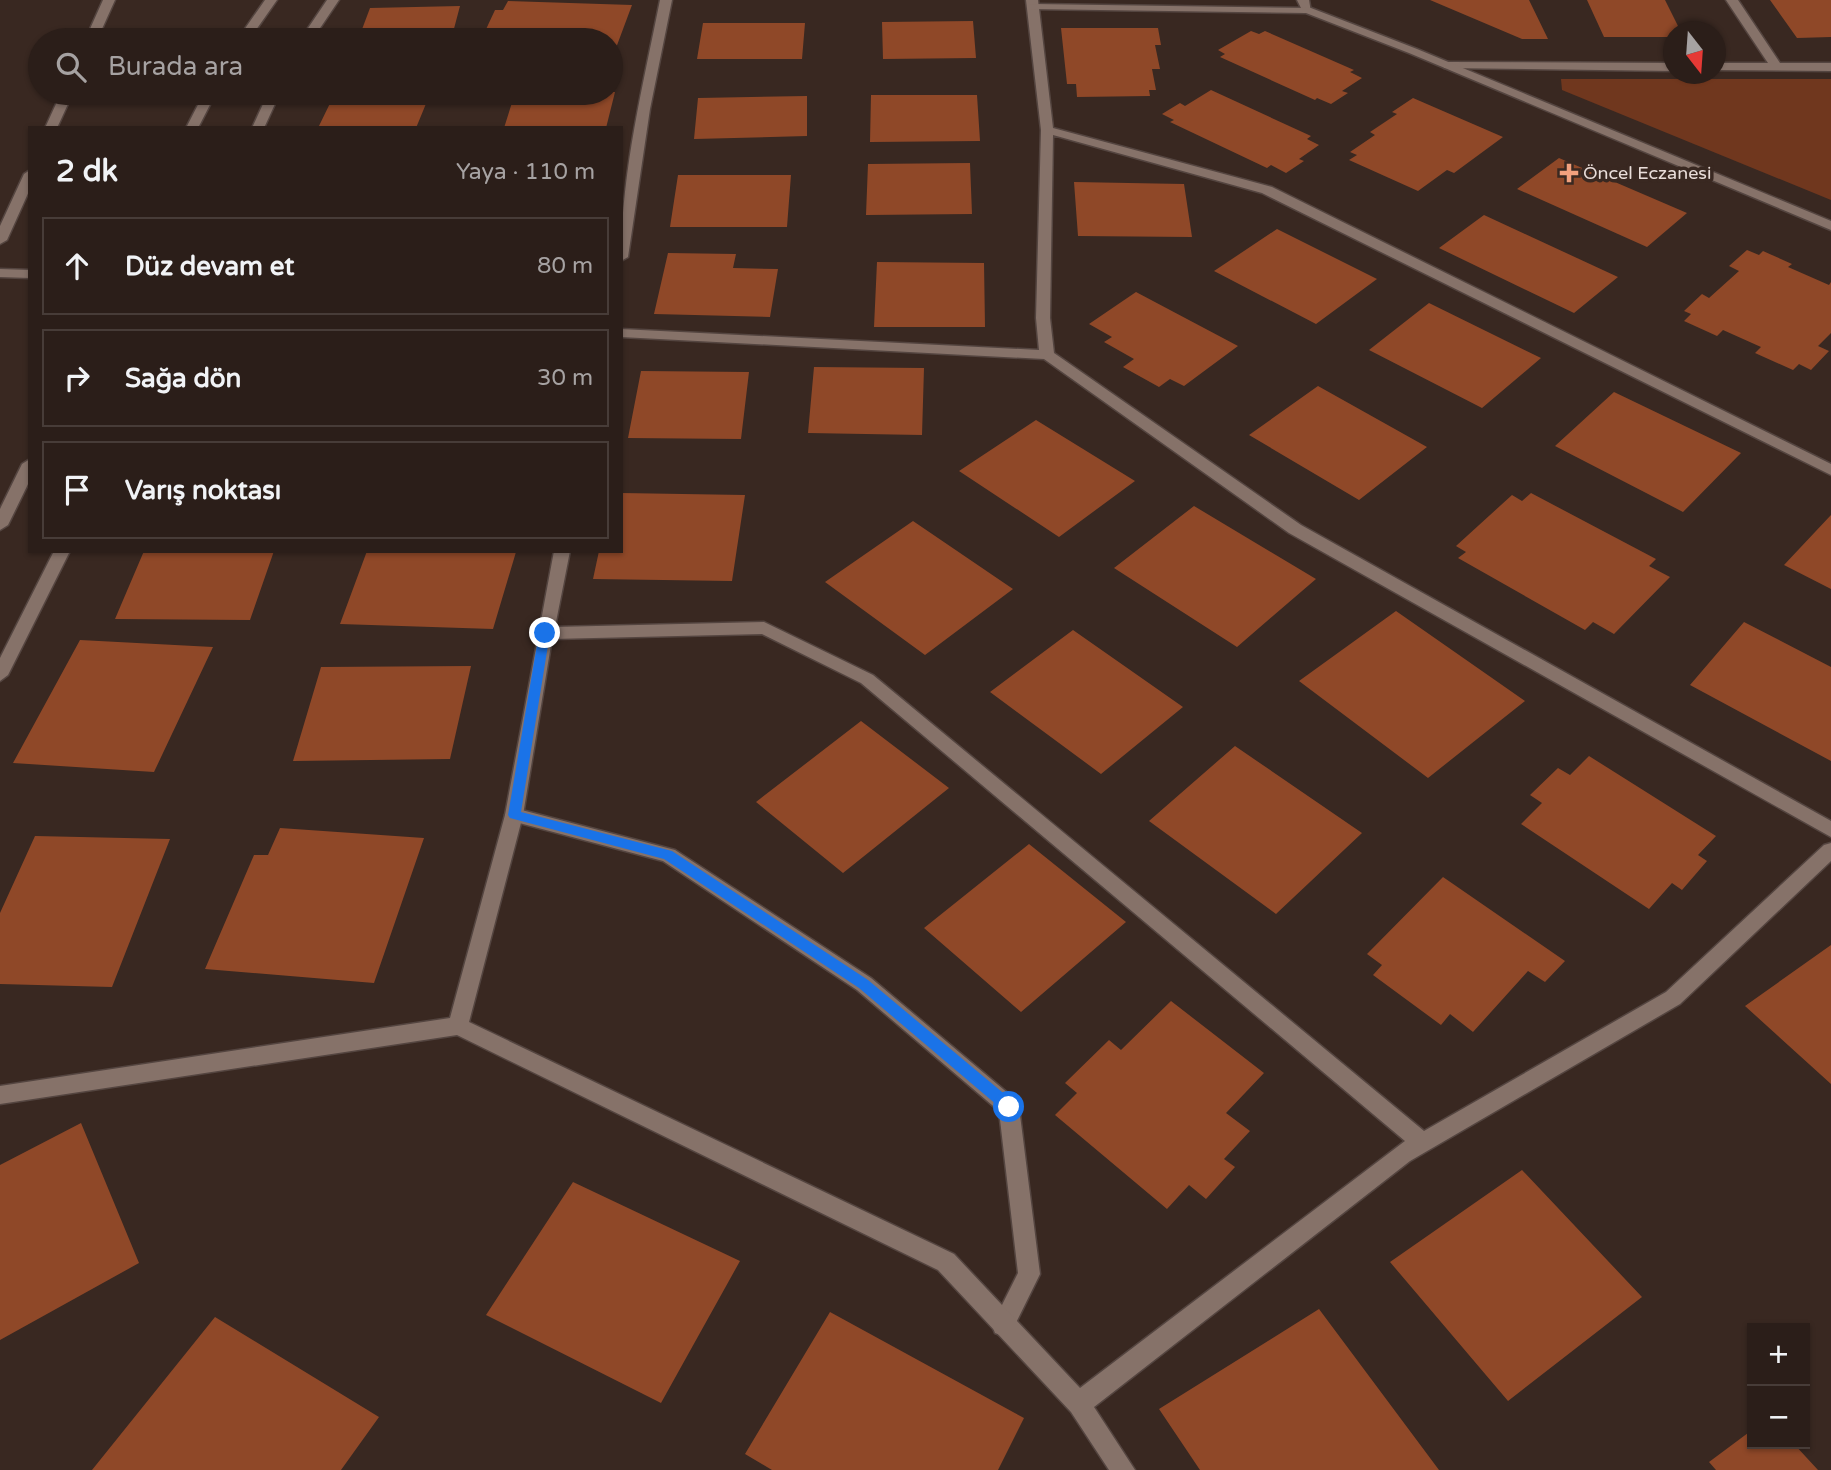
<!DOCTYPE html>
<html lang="tr">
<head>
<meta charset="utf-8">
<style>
	body { margin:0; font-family:"Varela Round",sans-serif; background:#372b26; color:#f1f3f6 }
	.controls { position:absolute; right:21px; bottom:21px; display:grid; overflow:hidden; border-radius:0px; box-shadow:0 2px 5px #0004 }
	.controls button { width:63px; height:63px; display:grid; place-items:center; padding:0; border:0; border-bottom:2px solid #473c38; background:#2b1e19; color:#f1f3f6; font:35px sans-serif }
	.compass { position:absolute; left:1663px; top:21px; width:63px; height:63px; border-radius:50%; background:#2b1e19; box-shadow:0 2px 5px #0004; rotate:163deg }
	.stop { position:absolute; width:21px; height:21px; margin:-16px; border:5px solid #1a73e8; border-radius:50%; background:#fff }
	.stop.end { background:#1a73e8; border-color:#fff; box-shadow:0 2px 7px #0008 }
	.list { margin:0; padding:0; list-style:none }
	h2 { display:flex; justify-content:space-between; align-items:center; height:91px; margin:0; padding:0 28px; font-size:30px }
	h2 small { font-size:23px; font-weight:400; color:#a6a2a2 }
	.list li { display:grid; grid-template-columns:46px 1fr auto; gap:21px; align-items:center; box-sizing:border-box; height:98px; margin:0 14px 14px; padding:0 14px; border:2px solid #473c38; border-radius:0px }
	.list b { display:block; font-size:26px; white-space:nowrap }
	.list em { font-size:23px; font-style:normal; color:#a6a2a2 }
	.icon { flex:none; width:38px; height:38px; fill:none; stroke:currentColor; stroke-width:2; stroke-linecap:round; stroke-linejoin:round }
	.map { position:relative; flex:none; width:1831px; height:1470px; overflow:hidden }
	.search { position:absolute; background:#2b1e19; box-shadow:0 2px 5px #0004; left:28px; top:28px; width:595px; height:77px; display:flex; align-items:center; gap:18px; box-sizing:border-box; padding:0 24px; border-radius:38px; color:#a6a2a2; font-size:26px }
	.panel { position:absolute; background:#2b1e19; box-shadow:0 2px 5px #0004; left:28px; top:126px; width:595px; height:427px; border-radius:0px }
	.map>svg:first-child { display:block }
</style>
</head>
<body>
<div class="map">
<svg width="1831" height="1470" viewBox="0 0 1831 1470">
	<rect width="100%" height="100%" fill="#392821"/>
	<!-- green -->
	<path fill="#70371e" d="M1561 79H1831V200L1562 90Z"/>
	<!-- building -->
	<path fill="#8f4828" d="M1430 0H1529L1548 39H1522Z
		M1587 0H1665L1681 32H1674V37H1604Z
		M1770 0H1831V37L1797 38Z
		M508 1 632 5 613 56H611V40H481L495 10H503Z
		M460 6 451 40H358L370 8Z
		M973 21 976 58 883 59 882 22Z
		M703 23H805L802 59H697Z
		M1061 28H1158L1161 45H1155L1160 69H1152L1156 90H1149L1150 96 1077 97 1076 84H1067Z
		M1251 31 1259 34 1265 31 1354 70 1350 72 1362 78 1342 91 1348 93 1331 104 1317 98 1315 100 1220 57 1225 54 1218 50Z
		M1211 90 1311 136 1307 139 1319 145 1299 159 1304 161 1286 173 1271 165 1267 168 1170 122 1174 120 1162 114 1180 103 1185 106Z
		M611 92H615L606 128H504L515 93Z
		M335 93H355L430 94 416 128H318Z
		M871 95H977L980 141 870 142Z
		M807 96V136L694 139 698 98Z
		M1413 98 1503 137 1454 173 1447 170 1418 191 1349 160 1357 155 1350 152 1375 135 1370 132 1397 114 1392 112Z
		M1559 158 1687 213 1647 247 1517 189Z
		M970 163 972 214 866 215 868 164Z
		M678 175H791L787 227H670Z
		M1074 182 1184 184 1192 237 1078 236Z
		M1484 215 1618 277 1574 313 1439 248Z
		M1277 229 1377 279 1316 324 1214 271Z
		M1747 250 1759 255 1763 251 1792 264 1788 267 1829 285 1831 282V333L1818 346 1829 351 1811 370 1799 364 1793 370 1755 353 1761 347 1723 330 1717 336 1684 321 1691 314 1684 311 1702 294 1709 298 1739 271 1729 266Z
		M668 253 736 254 733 268 778 269 770 317 654 314Z
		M877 262 984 263 985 327H874Z
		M1136 292 1238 346 1184 386 1170 379 1159 387 1123 367 1134 359 1104 342 1112 337 1089 324Z
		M1429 303 1541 358 1482 408 1369 350Z
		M814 367 924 368 922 435 808 433Z
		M641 371 749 372 741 439 628 438Z
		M1318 386 1427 447 1359 500 1249 435Z
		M1614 392 1741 453 1683 512 1555 446Z
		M1036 420 1135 481 1059 537 959 471Z
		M621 493 745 495 732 581 593 579 599 551H621Z
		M1531 493 1656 559 1649 566 1670 577 1614 634 1593 622 1585 630 1458 558 1466 552 1456 546 1512 495 1522 501Z
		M1194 506 1316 579 1237 647 1114 568Z
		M1831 515V589L1784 565Z
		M913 521 1013 589 925 655 825 582Z
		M144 551H274L250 620 115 619Z
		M367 551H486L516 552 493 629 340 624Z
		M1396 611 1525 701 1428 778 1299 681Z
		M1744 622 1831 667V761L1690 685Z
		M1073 630 1183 707 1101 774 990 692Z
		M80 640 213 647 154 772 13 763Z
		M471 666 450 759 293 761 321 667Z
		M861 721 949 788 843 873 756 802Z
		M1235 746 1362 833 1276 914 1149 821Z
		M1589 756 1716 836 1698 855 1707 861 1682 890 1672 883 1649 909 1521 824 1542 803 1530 795 1558 768 1570 775Z
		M280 828 424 838 374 983 205 969 254 855H268Z
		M35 836 170 839 112 987 0 984V913Z
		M1029 844 1126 922 1021 1012 924 928Z
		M1443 877 1565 961 1545 982 1528 971 1473 1032 1450 1014 1441 1025 1373 975 1382 965 1367 954Z
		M1831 945V1084L1745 1006Z
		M1171 1001 1264 1073 1226 1113 1250 1131 1224 1159 1235 1167 1206 1199 1189 1185 1167 1209 1055 1115 1077 1093 1065 1083 1109 1040 1121 1050Z
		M81 1123 139 1263 0 1340V1165Z
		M1522 1170 1642 1297 1508 1401 1390 1262Z
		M573 1182 740 1261 661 1403 486 1315Z
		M1319 1309 1439 1470H1200L1159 1409Z
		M830 1312 1024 1418 998 1470H772L745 1454Z
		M215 1317 379 1417 341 1470H92Z
		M1752 1430V1444H1794L1818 1470H1716L1709 1462Z"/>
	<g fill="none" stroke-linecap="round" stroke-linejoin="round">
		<defs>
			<path id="lane" d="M514 808 675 850 871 978 1016 1100 1019 1107 1040 1274 1011 1333 1003 1336 995 1333 992 1325 1018 1273 999 1111 857 990 663 861 508 820 505 815 508 810Z"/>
			<path id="street" d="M103 0H115L97 40H85Z
				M660 0H672L650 109 628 257 621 261C621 173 643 86 660 0Z
				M1026 0H1038L1053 128 1272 187 1831 464V475L1262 193 1053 135 1050 318 1054 353 1301 525 1831 821V837L1289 533 1044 359 621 337V329L1039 350 1036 318 1041 130Z
				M1297 0H1309L1311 12H1303Z
				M1726 0H1738L1780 63H1831V71L1716 70V63H1768Z
				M1448 62 1674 63V71L1444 68V64Z
				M61 93H73L57 128H45Z
				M30 170V189L7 240 0 244V226L24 174Z
				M0 269 30 270V278L0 277Z
				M554 551H570L555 627 764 622 873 675 1424 1131 1666 992 1824 845 1831 843V861L1680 1004 1410 1161 1094 1407 1135 1470H1109L1071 1412 938 1270 457 1035 0 1104V1086L450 1018 505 815ZM762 634 861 683 1405 1141 1080 1388 954 1254 469 1022 523 815 552 639Z"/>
			<path id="secondary" d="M265 0H277L249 40H237Z
				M327 0H339L312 40H300Z
				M1034 4 1311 8 1417 49 1831 221V230L1409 53 1306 13 1030 9V5Z
				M204 93H216L198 128H186Z
				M268 93H280L264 128H252Z
				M30 459V480L8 525 0 530V509L22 464Z
				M54 551H70L8 675 0 681V658Z"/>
		</defs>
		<!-- lane casing -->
		<use href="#lane" stroke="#544540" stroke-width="3"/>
		<!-- street casing -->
		<use href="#street" stroke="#544540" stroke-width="3"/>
		<!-- secondary casing -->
		<use href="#secondary" stroke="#544540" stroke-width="3"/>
		<!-- lane -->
		<use href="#lane" fill="#867269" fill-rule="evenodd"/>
		<!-- street -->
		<use href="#street" fill="#867269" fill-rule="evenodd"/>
		<!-- secondary -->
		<use href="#secondary" fill="#867269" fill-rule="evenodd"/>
	</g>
	<!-- route -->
	<path fill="#1a73e8" d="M545 629 550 633 521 812 672 851 868 980 1014 1102V1111H1004L859 988 664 859 510 818 508 815 539 633Z"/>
	<!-- markers -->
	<path fill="#f2a17e" stroke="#392821" stroke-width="2.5" d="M1565.5 162.5h7v7h7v7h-7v7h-7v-7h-7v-7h7z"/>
	<g text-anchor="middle" stroke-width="7" stroke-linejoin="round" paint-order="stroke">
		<!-- far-poi labels -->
		<g font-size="18" fill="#e9ddd9" stroke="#392821" text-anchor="start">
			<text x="1583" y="179">Öncel Eczanesi</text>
		</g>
	</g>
</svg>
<div class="controls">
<button>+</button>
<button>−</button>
</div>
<svg class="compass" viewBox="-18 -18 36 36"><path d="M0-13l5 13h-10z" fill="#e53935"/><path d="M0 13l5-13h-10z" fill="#a6a2a2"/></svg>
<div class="stop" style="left:1009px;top:1107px"></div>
<div class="stop end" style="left:545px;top:633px"></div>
<div class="search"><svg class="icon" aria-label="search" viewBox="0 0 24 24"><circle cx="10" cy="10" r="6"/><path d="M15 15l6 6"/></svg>Burada ara</div>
<section class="panel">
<h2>2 dk<small>Yaya · 110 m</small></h2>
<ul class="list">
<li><svg class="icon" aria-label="ahead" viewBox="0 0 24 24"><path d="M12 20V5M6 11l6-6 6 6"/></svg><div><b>Düz devam et</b></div><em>80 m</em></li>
<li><svg class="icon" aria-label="right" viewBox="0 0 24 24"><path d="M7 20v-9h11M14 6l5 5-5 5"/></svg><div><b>Sağa dön</b></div><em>30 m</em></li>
<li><svg class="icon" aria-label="arrive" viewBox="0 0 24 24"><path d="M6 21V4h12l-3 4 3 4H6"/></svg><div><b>Varış noktası</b></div></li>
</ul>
</section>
</div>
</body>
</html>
